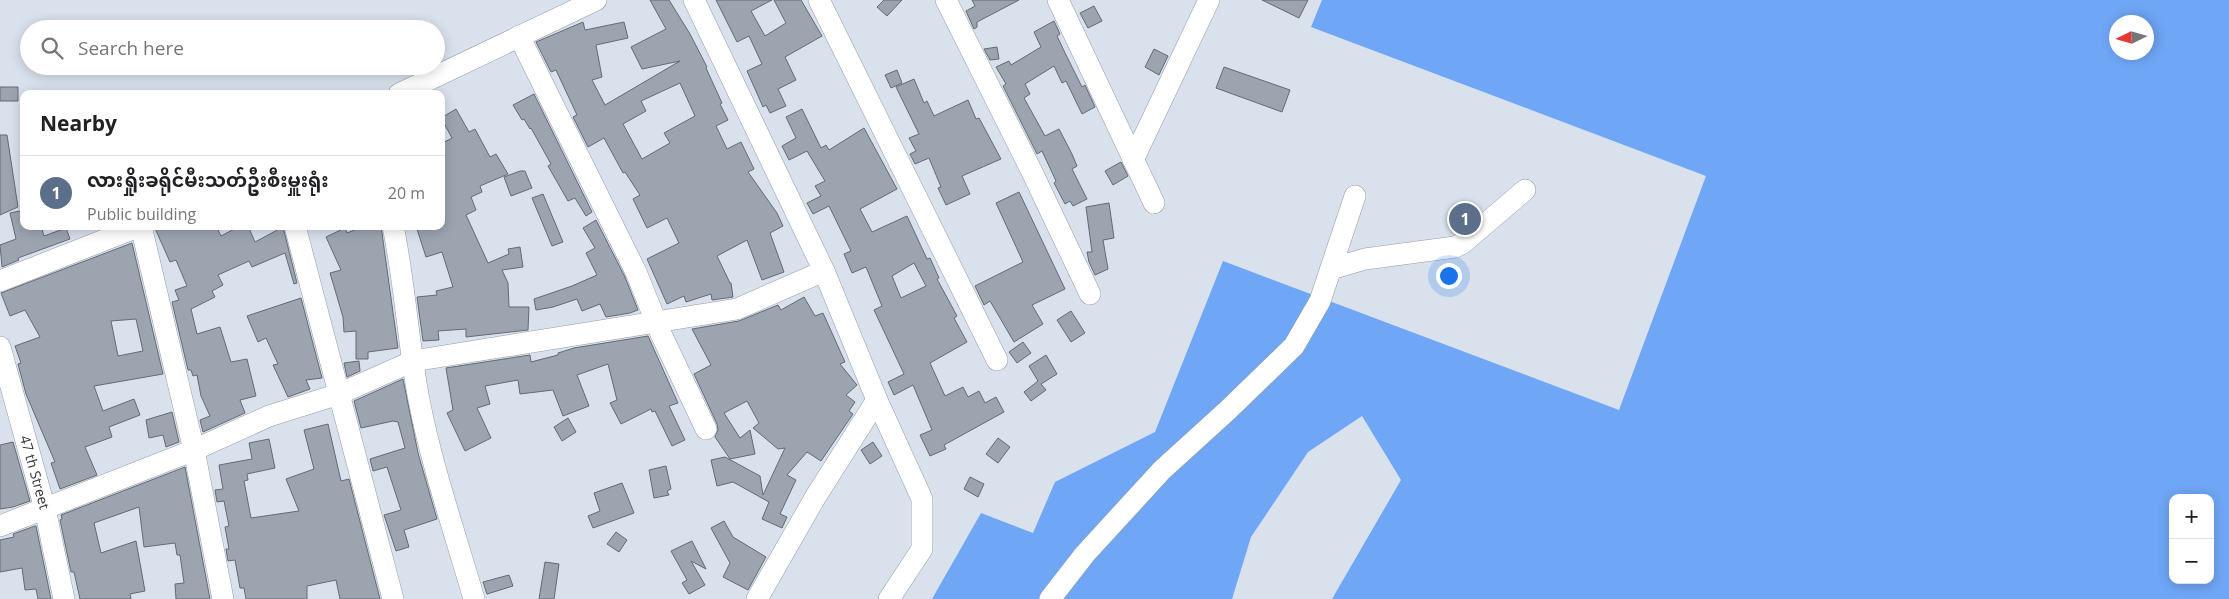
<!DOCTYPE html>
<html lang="en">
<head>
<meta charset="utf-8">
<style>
	body { margin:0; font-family:"Open Sans","Noto Sans Myanmar",sans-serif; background:#f6f6f6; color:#202124 }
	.controls { position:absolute; right:15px; bottom:15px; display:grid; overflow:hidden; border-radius:10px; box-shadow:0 2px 12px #0003 }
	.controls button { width:45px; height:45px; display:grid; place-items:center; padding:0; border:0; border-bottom:1px solid #e0e0e0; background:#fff; color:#202124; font:25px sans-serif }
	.compass { position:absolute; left:2109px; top:15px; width:45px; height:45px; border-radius:50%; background:#fff; box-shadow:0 2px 12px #0003; rotate:265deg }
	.you { position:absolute; left:1448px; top:275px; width:18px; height:18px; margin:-12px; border:4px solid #fff; border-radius:50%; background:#1a73e8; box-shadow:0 0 0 8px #1a73e833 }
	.badge { display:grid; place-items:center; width:32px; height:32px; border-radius:50%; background:#656431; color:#fff; font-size:16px; font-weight:700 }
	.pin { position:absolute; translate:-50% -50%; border:2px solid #fff; box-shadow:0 1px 5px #0006 }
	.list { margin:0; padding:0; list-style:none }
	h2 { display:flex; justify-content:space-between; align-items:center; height:65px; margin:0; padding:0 20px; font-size:21px }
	h2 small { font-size:16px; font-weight:400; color:#757577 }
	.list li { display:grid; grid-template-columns:32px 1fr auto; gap:15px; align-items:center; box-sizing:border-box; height:75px; padding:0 20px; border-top:1px solid #e0e0e0 }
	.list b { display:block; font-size:19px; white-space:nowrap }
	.list p { margin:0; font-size:16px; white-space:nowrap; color:#757577 }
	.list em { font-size:16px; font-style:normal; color:#757577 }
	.icon { flex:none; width:28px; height:28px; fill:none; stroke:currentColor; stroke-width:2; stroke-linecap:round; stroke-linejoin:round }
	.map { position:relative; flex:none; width:2229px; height:599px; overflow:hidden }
	.search { position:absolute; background:#fff; box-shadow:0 2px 12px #0003; left:20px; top:20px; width:425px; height:55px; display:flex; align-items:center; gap:12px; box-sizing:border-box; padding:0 18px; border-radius:28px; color:#757577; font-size:19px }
	.panel { position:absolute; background:#fff; box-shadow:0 2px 12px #0003; left:20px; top:90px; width:425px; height:140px; border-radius:10px }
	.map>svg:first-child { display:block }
</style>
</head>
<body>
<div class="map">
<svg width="2229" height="599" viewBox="0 0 2229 599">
	<rect width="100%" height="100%" fill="#d9e1ed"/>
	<!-- forest -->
	<path fill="#6fa6f5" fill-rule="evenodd" d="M1322 0H2229V599H1332L1401 480 1362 416 1308 452 1251 537 1232 599H932L981 513 1033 533 1055 482 1155 432 1223 261 1619 410 1706 176 1311 27ZM2116 22H2146V52H2116ZM2173 498H2210V580H2173Z"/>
	<!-- building -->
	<path fill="#9ca4af" stroke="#636a74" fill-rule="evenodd" d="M650 0H669L690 34 707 67 706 68 722 103 720 104 728 120 716 126 727 149 741 142 754 169 748 172 777 213 783 226 770 233 784 272 762 280 747 240 717 256 730 283H731L733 297 712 300 711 294 686 302 684 296 667 304 647 259 679 243 667 218 647 228 633 199 640 195 625 172 623 173 604 138 588 147 573 117 577 115 556 70 551 72 536 42 583 22 585 30 624 22 628 38 596 45 602 77 592 80 605 105 680 61 642 69 631 47 666 29ZM680 83 695 116 664 133 670 143 642 159 623 124 646 111 641 101Z
		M716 0H772L751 11 765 36 786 23 774 0H801L822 36 785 57 796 80 778 89 786 106 770 113 766 105 763 107 747 71 762 64 749 36 737 42Z
		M884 0H902L887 16 877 7Z
		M972 0H1019L977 22V27L974 29 966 11 975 6Z
		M1262 0H1308L1299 18Z
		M1094 6 1102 21 1088 28 1080 13Z
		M1054 21 1060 34 1057 36 1066 55 1082 87 1085 85 1095 107 1082 114 1066 81 1062 83 1054 66 1025 84 1030 94 1024 98 1045 136 1059 129 1072 154 1077 166 1072 169 1087 199 1073 206 1070 201 1065 204 1054 183 1056 181 1042 151 1037 154 1003 86 1006 84 996 67 1009 61 1011 65 1041 47 1034 32Z
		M997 47 999 59 990 60 984 49Z
		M1154 49 1168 56 1159 75 1145 67Z
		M1224 67 1290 90 1282 112 1216 88Z
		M897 70 902 83 891 88 885 75Z
		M914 79 924 103 927 101 934 116 968 100 976 119 979 118 1001 159 962 176 970 194 946 205 938 188 941 187 929 158 915 164 910 154 916 151 909 138 919 134 896 87Z
		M0 87H18V101H0Z
		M534 94 592 212 586 216 575 198 568 201 548 166 551 164 531 128 530 129 524 119 522 120 513 105Z
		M456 109 469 132 475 129 490 157 496 154 508 174 480 186 482 192 471 197 476 210 466 215 488 263 509 254 508 249 520 247 523 267 502 270 508 283 509 307H529L528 330 466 337V329L438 331 439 340 423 341 417 297 437 295 436 291 453 287 442 252 426 257 416 226H441V144L452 138 441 118Z
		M802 109 821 148 826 145 829 150 864 128 897 189 860 209 872 232 907 216 927 259 930 258 939 278 937 279 957 316 954 318 967 342 930 363 945 396 963 387 968 397 979 391 985 403 996 397 1004 412 944 445 946 449 930 456 920 435 932 430 913 385 894 395 888 382 904 374 874 310 882 306 866 267 852 273 844 254 851 251 829 206 813 214 807 203 821 196 815 186 825 181 807 151 789 160 782 146 796 138 786 117ZM914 263 926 286 901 298 892 276Z
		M0 135H7L18 207 0 215Z
		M1121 162 1128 176 1113 185 1105 171Z
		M520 171H525L532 188 511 196 504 177Z
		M1019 192 1065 289 1032 305 1043 324 1014 342 990 301 984 305 975 286 1023 262 996 203Z
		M543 194 563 242 552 246 532 198Z
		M1109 203 1114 238 1103 240 1108 269 1095 275 1089 262 1087 252H1092L1086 207Z
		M24 210V226H41L44 236 66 228 70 239 18 258 19 260 2 267 0 245 16 239 10 213Z
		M596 220 625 277 638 310 630 313 606 317 600 304 582 311 577 299 553 307 536 310 534 299 572 286 597 275 586 253 595 248 583 228Z
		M154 226H216L221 236 240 226H248L255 242 283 227 297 283 294 284 285 253 252 267 249 261 218 275 223 285 212 291 215 297 191 309 197 334 220 327 231 362 247 359 256 396 240 400 245 413 203 432 200 420 210 416 201 396 197 375 193 376 191 370H188L172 302 179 300 175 290 187 286 176 260 170 262Z
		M365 226H381L398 348 368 352V359H356V331L344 332 343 317 330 273 341 270 326 237 345 228 347 233Z
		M132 243 163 374 94 386 103 411 134 399 140 415 109 427 112 437 85 447 97 475 60 489 51 463 55 462 26 394 18 364 21 363 15 346 40 337 25 310 10 316 1 293ZM136 319 143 351 118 356 111 321Z
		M804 297 815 316 823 313 845 362 840 364 857 385 846 395 855 402 849 411 853 414 821 461 807 452 787 475 796 480 780 514 787 517 782 528 762 519 769 502 733 482 717 486 711 460 725 457 760 476 763 495 785 448 778 449 753 428 759 423 747 401 724 413 740 438 750 430 755 454 730 459 715 437 718 430 717 424 694 374 711 365 692 329 739 321 778 305 781 310Z
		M301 298 322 378 306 380 310 389 288 397 273 365 278 364 266 338 258 342 247 316Z
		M1071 311 1085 333 1071 342 1057 320Z
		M648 336 678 403 669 406 685 440 672 446 655 411 652 412 651 409 621 424 610 403 617 400 608 364 577 375 589 406 563 416 553 390 520 394 518 380 485 386 490 404 477 408 491 438 465 451 447 413 453 410 446 368 530 355 531 362 558 355V353L574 348Z
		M1023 342 1031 353 1017 363 1009 352Z
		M1046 355 1057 374 1041 384 1046 390 1031 401 1024 392 1038 381 1029 366Z
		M359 361 360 371 347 377 344 363Z
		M403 379 418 453 437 519 404 530 409 547 396 551 384 515 401 510 387 467 373 471 370 459 405 448 398 422 393 421 361 428 354 401Z
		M172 412 179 442 166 447 163 435 149 438 146 420Z
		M568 418 576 432 562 441 554 427Z
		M328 424 341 481 349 479 380 599H340L336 580 307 586V599H246L244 588H240L235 560 228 561 226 549H229L225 527 229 526 224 501 217 502 215 490 223 489 219 465 252 459 249 443 269 439 275 468 247 474 248 480 244 481 251 518 299 511 286 479 314 469 304 430Z
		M998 438 1010 447 998 463 986 454Z
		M13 442 30 501 13 507 0 509V445Z
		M873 442 882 456 870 464 861 450Z
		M666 466 671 489 667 491 669 495 654 498 649 470Z
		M185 467 210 599H176L175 584 184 583 180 555H177L175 543 144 547 139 507 94 523 101 553 136 541 145 591 130 594 131 599H80L74 572H71L60 520 62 519 61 515Z
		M970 477 984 484 978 497 964 489Z
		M622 483 634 513 593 528 588 516 600 511 594 493Z
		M724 521 733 537 766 557 748 590 723 577 730 563 711 528Z
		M35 526H36L51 599H38L36 589 25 590 22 568 0 572V540L14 537 13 534Z
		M616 532 627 540 619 552 607 544Z
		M692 541 706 569 691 561 705 585 689 594 682 583 687 580 671 551Z
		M545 562 559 564 554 599H539Z
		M509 575 513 586 487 594 483 582Z"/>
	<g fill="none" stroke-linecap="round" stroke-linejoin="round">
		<defs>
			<g id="minor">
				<path d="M694 0 824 271 877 400 922 499V549L889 599"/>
				<path d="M819 0 997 360"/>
				<path d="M946 0 1032 172 1090 294"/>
				<path d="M1058 0 1154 203"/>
				<path d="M519 36 636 272 661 334 706 429"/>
				<path d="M399 94 596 0"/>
				<path d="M1133 160 1209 0"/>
				<path d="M141 226 194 450 223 599"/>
				<path d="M295 226 393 599"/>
				<path d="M393 226C405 284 408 342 419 400 432 467 455 533 474 599"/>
				<path d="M1331 269 1365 259 1455 247 1463 243 1525 190"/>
				<path d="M0 281 140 226"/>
				<path id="s1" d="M0 347 45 509 64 599"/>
				<path d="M0 526 194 450 269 416 339 394 413 361 737 309 824 271"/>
				<path d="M757 599 816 496 877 400"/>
				<path d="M1050 599 1085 554 1162 470 1228 410 1294 346 1320 301 1355 196"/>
			</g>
		</defs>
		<!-- minor casing -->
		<use href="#minor" stroke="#949ba6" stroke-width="22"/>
		<!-- minor -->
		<use href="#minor" stroke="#fff" stroke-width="21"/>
	</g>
	<g text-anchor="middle" stroke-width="4" stroke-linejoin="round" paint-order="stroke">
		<!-- street labels -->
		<g font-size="14" fill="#2e3136" stroke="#fff">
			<text dy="5" stroke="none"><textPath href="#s1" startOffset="130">47 th Street</textPath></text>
		</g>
	</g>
</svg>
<div class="controls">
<button>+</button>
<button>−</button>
</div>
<svg class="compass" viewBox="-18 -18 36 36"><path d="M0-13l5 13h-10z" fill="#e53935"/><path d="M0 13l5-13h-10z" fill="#757577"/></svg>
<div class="you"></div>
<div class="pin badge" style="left:1465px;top:219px;background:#5c6f8a">1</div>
<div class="search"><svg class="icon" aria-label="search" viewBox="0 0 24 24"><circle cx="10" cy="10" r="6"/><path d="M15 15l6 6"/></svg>Search here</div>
<section class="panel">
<h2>Nearby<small></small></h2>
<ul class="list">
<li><span class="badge" style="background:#5c6f8a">1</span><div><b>လားရှိုးခရိုင်မီးသတ်ဦးစီးမှူးရုံး</b><p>Public building</p></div><em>20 m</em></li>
</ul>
</section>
</div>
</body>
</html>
